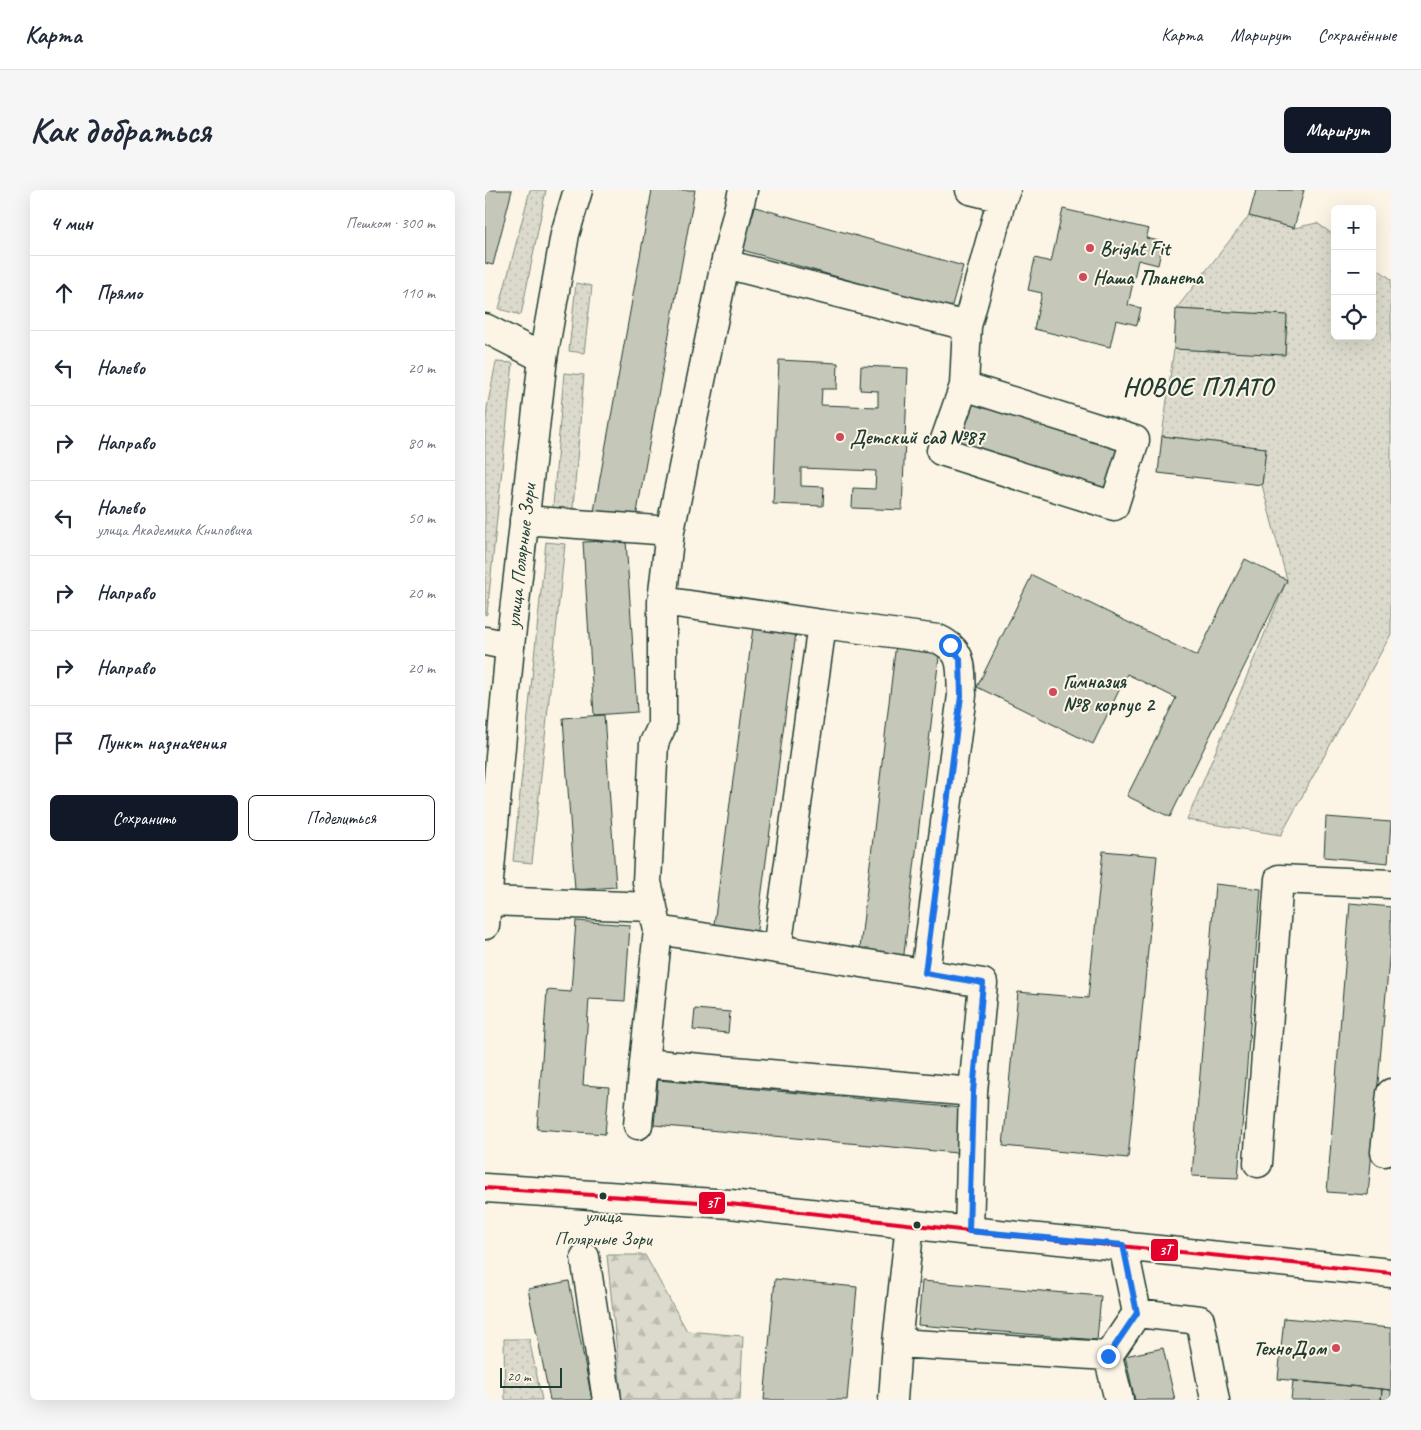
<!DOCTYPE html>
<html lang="ru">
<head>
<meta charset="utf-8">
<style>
	body { margin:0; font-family:Caveat,sans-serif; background:#f6f6f7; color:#1f2937 }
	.controls { position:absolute; right:15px; top:15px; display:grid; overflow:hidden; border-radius:8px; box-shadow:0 5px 20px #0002 }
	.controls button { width:45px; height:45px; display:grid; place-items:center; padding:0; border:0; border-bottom:1px solid #e0e1e3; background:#fff; color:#1f2937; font:25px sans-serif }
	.scale { position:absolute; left:15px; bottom:12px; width:62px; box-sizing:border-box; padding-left:5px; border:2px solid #1f3d34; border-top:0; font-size:14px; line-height:18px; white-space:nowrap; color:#1f3d34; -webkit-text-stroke:4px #fcf5e5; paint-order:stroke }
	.stop { position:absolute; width:15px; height:15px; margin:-11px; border:4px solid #1a73e8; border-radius:50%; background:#fff }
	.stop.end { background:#1a73e8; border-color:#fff; box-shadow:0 1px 5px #0008 }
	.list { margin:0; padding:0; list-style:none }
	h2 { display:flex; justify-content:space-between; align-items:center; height:65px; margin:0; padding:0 20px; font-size:21px }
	h2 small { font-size:16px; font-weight:400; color:#747a83 }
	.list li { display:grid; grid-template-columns:32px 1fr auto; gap:15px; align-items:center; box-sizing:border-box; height:75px; padding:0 20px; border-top:1px solid #e0e1e3 }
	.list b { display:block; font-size:19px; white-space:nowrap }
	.list p { margin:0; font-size:16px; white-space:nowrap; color:#747a83 }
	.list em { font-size:16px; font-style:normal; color:#747a83 }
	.actions { display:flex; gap:10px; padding:15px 20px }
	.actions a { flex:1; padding:11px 0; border:1px solid #111827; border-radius:8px; text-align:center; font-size:18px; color:#111827 }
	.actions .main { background:#111827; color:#fff }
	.icon { flex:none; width:28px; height:28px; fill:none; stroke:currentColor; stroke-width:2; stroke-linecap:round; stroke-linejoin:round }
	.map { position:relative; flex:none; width:906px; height:1210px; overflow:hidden; border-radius:8px }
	header { display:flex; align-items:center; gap:30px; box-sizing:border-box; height:70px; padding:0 25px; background:#fff; border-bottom:1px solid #e0e1e3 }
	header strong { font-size:24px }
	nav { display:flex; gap:28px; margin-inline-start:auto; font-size:18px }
	.intro { display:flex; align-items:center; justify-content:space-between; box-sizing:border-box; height:120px; padding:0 30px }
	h1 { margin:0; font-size:35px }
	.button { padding:12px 22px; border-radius:8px; background:#111827; color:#fff; font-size:18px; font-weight:700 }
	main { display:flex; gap:30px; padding:0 30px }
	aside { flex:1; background:#fff; border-radius:8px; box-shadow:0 5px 20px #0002 }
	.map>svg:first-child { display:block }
</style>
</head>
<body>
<header>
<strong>Карта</strong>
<nav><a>Карта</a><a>Маршрут</a><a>Сохранённые</a></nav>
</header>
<div class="intro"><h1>Как добраться</h1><a class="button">Маршрут</a></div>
<main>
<aside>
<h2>4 мин<small>Пешком · 300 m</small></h2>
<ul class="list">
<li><svg class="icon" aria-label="ahead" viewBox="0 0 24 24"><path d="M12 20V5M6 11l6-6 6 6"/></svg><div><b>Прямо</b></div><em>110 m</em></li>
<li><svg class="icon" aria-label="left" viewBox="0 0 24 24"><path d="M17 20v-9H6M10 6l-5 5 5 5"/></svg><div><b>Налево</b></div><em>20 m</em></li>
<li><svg class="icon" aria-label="right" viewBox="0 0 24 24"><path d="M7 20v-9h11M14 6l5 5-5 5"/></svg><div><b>Направо</b></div><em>80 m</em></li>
<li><svg class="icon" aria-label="left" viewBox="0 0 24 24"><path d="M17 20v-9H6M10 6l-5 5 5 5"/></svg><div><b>Налево</b><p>улица Академика Книповича</p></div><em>50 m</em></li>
<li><svg class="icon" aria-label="right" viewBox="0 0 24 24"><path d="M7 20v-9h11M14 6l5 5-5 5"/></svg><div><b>Направо</b></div><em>20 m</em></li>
<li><svg class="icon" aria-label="right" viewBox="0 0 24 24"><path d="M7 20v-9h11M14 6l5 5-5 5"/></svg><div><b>Направо</b></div><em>20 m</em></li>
<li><svg class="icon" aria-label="arrive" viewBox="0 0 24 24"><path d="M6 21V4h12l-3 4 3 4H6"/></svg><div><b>Пункт назначения</b></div></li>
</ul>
<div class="actions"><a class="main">Сохранить</a><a>Поделиться</a></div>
</aside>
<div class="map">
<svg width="906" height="1210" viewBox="0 0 906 1210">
	<defs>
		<pattern id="grass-dots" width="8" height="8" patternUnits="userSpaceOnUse" patternTransform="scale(1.25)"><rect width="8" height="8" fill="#dcdacc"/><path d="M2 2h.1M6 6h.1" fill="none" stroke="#bcbcb0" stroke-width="1.8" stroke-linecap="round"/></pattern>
		<pattern id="forest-firs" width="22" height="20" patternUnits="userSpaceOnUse" patternTransform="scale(1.25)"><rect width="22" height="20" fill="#dcdacc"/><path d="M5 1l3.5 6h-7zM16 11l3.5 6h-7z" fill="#bcbcb0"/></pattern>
	</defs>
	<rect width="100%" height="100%" fill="#fcf5e5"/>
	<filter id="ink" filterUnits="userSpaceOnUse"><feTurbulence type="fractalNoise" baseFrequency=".02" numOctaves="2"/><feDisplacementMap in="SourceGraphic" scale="10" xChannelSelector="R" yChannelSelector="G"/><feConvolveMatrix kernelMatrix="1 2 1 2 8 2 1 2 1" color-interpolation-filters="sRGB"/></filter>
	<g filter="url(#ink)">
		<!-- grass -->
		<path fill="url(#grass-dots)" stroke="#7e8c80" d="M45 0H61L36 125 14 119Z
			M764 26 809 38 832 33 850 46V146H887V75L906 89V444L796 645 702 630 802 390 777 295 781 258 677 246 689 159 800 164 802 125 691 119Z
			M91 93 107 96 99 163 84 161Z
			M11 172 28 173 2 424 0 425V241L2 218Z
			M79 183 99 185 87 330 67 328Z
			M61 352 80 354 47 673 28 671Z
			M19 1149H44L57 1210H20Z"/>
		<!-- forest -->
		<path fill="url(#forest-firs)" stroke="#7e8c80" d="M122 1065H160L202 1141 258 1146 255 1210H137Z"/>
		<!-- building -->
		<path fill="#c5c7b9" stroke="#1f3d34" d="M0 0H27L8 75 0 73Z
			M167 0H210L151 328 109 321Z
			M771 0H819L809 38 764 26Z
			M270 17 478 76 466 119 257 60Z
			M578 19 664 39 661 48 678 52 673 75 653 70 643 115 656 118 652 135 631 130 625 157 549 139 557 103 543 100 550 68 566 72Z
			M691 119 802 125 800 165 689 159Z
			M294 170 353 173 352 199H337L336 215 393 217V201L375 200 376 176 423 178 417 320 367 318 368 298 390 299 391 281 316 278V296L339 297 338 316 288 314Z
			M482 206 634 253 618 305 466 258Z
			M677 246 781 258 777 295 673 283Z
			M141 350 152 522 109 525 98 352Z
			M760 369 802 390 685 627 642 606 691 508 642 484 608 554 492 497 547 385 712 466Z
			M269 430 312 435 271 747 228 742Z
			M411 453 455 458 418 772 374 767Z
			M119 525 131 697 90 700 78 528Z
			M841 627 906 632 903 673 839 667Z
			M618 661 672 666 643 968 518 956 533 802 603 808Z
			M730 694 776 699 753 988 707 986Z
			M865 713 906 717V747L883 1005 842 1002Z
			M91 731 145 735 140 811 104 809 98 895 124 897 120 944 52 939 62 800 86 802Z
			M210 819 245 822 243 843 208 840Z
			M173 890 476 918 472 963 169 935Z
			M290 1089 372 1097 362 1210H279Z
			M84 1091 107 1210H65L43 1099Z
			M437 1091 616 1106 612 1150 433 1135Z
			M799 1128 906 1138V1200L793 1189Z
			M678 1158 690 1210H650L640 1166Z
			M808 1191 897 1199 896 1210H806Z
			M897 1199 906 1200V1210H896Z"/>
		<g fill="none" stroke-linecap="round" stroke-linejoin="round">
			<defs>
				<path id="minor" d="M485 0 517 8 521 0
					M240 74 482 136 517 8
					M0 138 58 168
					M479 196 650 250 629 316 456 261 479 196 482 136
					M39 330 185 341
					M177 411V536L169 553 162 692 173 740 159 873 488 902 484 1041
					M337 434 453 449C481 462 475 479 477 505L440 783
					M0 451 25 456
					M3 711 168 717
					M173 740 292 759 337 434 177 411 185 341 240 74 258 0
					M292 759 498 793 488 902
					M153 935 159 873
					M900 962 906 903
					M773 973 794 689 906 694
					M100 1067 122 1210
					M652 1123 715 1130 730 1210
					M412 1153 623 1166
					M408 1210 412 1153 425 1034
					M634 1210 623 1166 652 1123 638 1055"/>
				<g id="major">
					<path id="s1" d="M0 735 25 456 58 168 80 44 93 0"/>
					<path d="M0 998 245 1014 484 1041 906 1083"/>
				</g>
			</defs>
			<!-- minor casing -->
			<use href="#minor" stroke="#1f3d34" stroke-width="31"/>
			<!-- major casing -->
			<use href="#major" stroke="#1f3d34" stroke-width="31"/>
			<!-- minor -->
			<use href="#minor" stroke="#fcf5e5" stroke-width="28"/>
			<!-- major -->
			<use href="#major" stroke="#fcf5e5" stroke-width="28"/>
			<defs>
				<path id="bus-1" d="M0 998 245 1014 484 1041 906 1083"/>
			</defs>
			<!-- bus-1 casing -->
			<use href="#bus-1" stroke="#fcf5e5" stroke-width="8"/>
			<!-- bus-1 -->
			<use href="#bus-1" stroke="#e4002b" stroke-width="4"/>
		</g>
	</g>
	<g fill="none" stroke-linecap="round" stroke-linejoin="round" filter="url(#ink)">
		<!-- route -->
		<path stroke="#1a73e8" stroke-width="6" d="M465 455 475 469 476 506 440 783 498 793 488 902 484 1041 638 1055 652 1123 623 1166"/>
	</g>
	<!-- markers -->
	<g fill="#d1495b" stroke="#fcf5e5" stroke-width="2">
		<circle cx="605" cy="58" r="5"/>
		<circle cx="598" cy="87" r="5"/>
		<circle cx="355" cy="247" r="5"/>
		<circle cx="568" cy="502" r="5"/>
		<circle cx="851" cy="1158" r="5"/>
	</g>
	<g fill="#1f3d34" stroke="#fcf5e5" stroke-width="2">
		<circle cx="118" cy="1006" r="4.5"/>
		<circle cx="432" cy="1035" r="4.5"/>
	</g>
	<g text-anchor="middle" stroke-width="4" stroke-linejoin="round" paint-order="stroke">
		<!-- bus labels -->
		<g font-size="19" fill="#1f3d34" stroke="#fcf5e5">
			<text x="118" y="1032">улица<tspan x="118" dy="23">Полярные Зори</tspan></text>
		</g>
		<!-- poi labels -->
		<g font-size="20" font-weight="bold" fill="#1f3d34" stroke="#fcf5e5" text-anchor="start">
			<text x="615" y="65">Bright Fit</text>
			<text x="608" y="94">Наша Планета</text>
			<text x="365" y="254">Детский сад №87</text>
			<text x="578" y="498">Гимназия<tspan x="578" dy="23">№8 корпус 2</tspan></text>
			<text x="841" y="1165" text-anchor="end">ТехноДом</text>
		</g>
		<!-- street labels -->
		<g font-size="20" fill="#1f3d34" stroke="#fcf5e5">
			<text dy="7" stroke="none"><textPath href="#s1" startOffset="371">улица Полярные Зори</textPath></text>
		</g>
		<!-- district labels -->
		<g font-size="25" font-weight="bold" letter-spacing="1" fill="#1f3d34" stroke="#fcf5e5">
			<text x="713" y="205">НОВОЕ ПЛАТО</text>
		</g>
	</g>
	<g stroke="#fcf5e5" stroke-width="2">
		<rect x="213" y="1001" width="28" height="24" rx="5" fill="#e4002b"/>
		<rect x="665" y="1048" width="29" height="24" rx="5" fill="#e4002b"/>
	</g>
	<g font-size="14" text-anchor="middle" font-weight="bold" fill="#fff">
		<text x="227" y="1018">3Т</text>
		<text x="680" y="1065">3Т</text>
	</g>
</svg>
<div class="controls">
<button>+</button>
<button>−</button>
<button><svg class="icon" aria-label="locate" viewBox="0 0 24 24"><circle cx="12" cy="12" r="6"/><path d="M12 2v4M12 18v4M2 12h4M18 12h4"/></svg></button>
</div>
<div class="scale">20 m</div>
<div class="stop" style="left:465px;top:455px"></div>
<div class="stop end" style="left:623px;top:1166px"></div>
</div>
</main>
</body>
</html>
